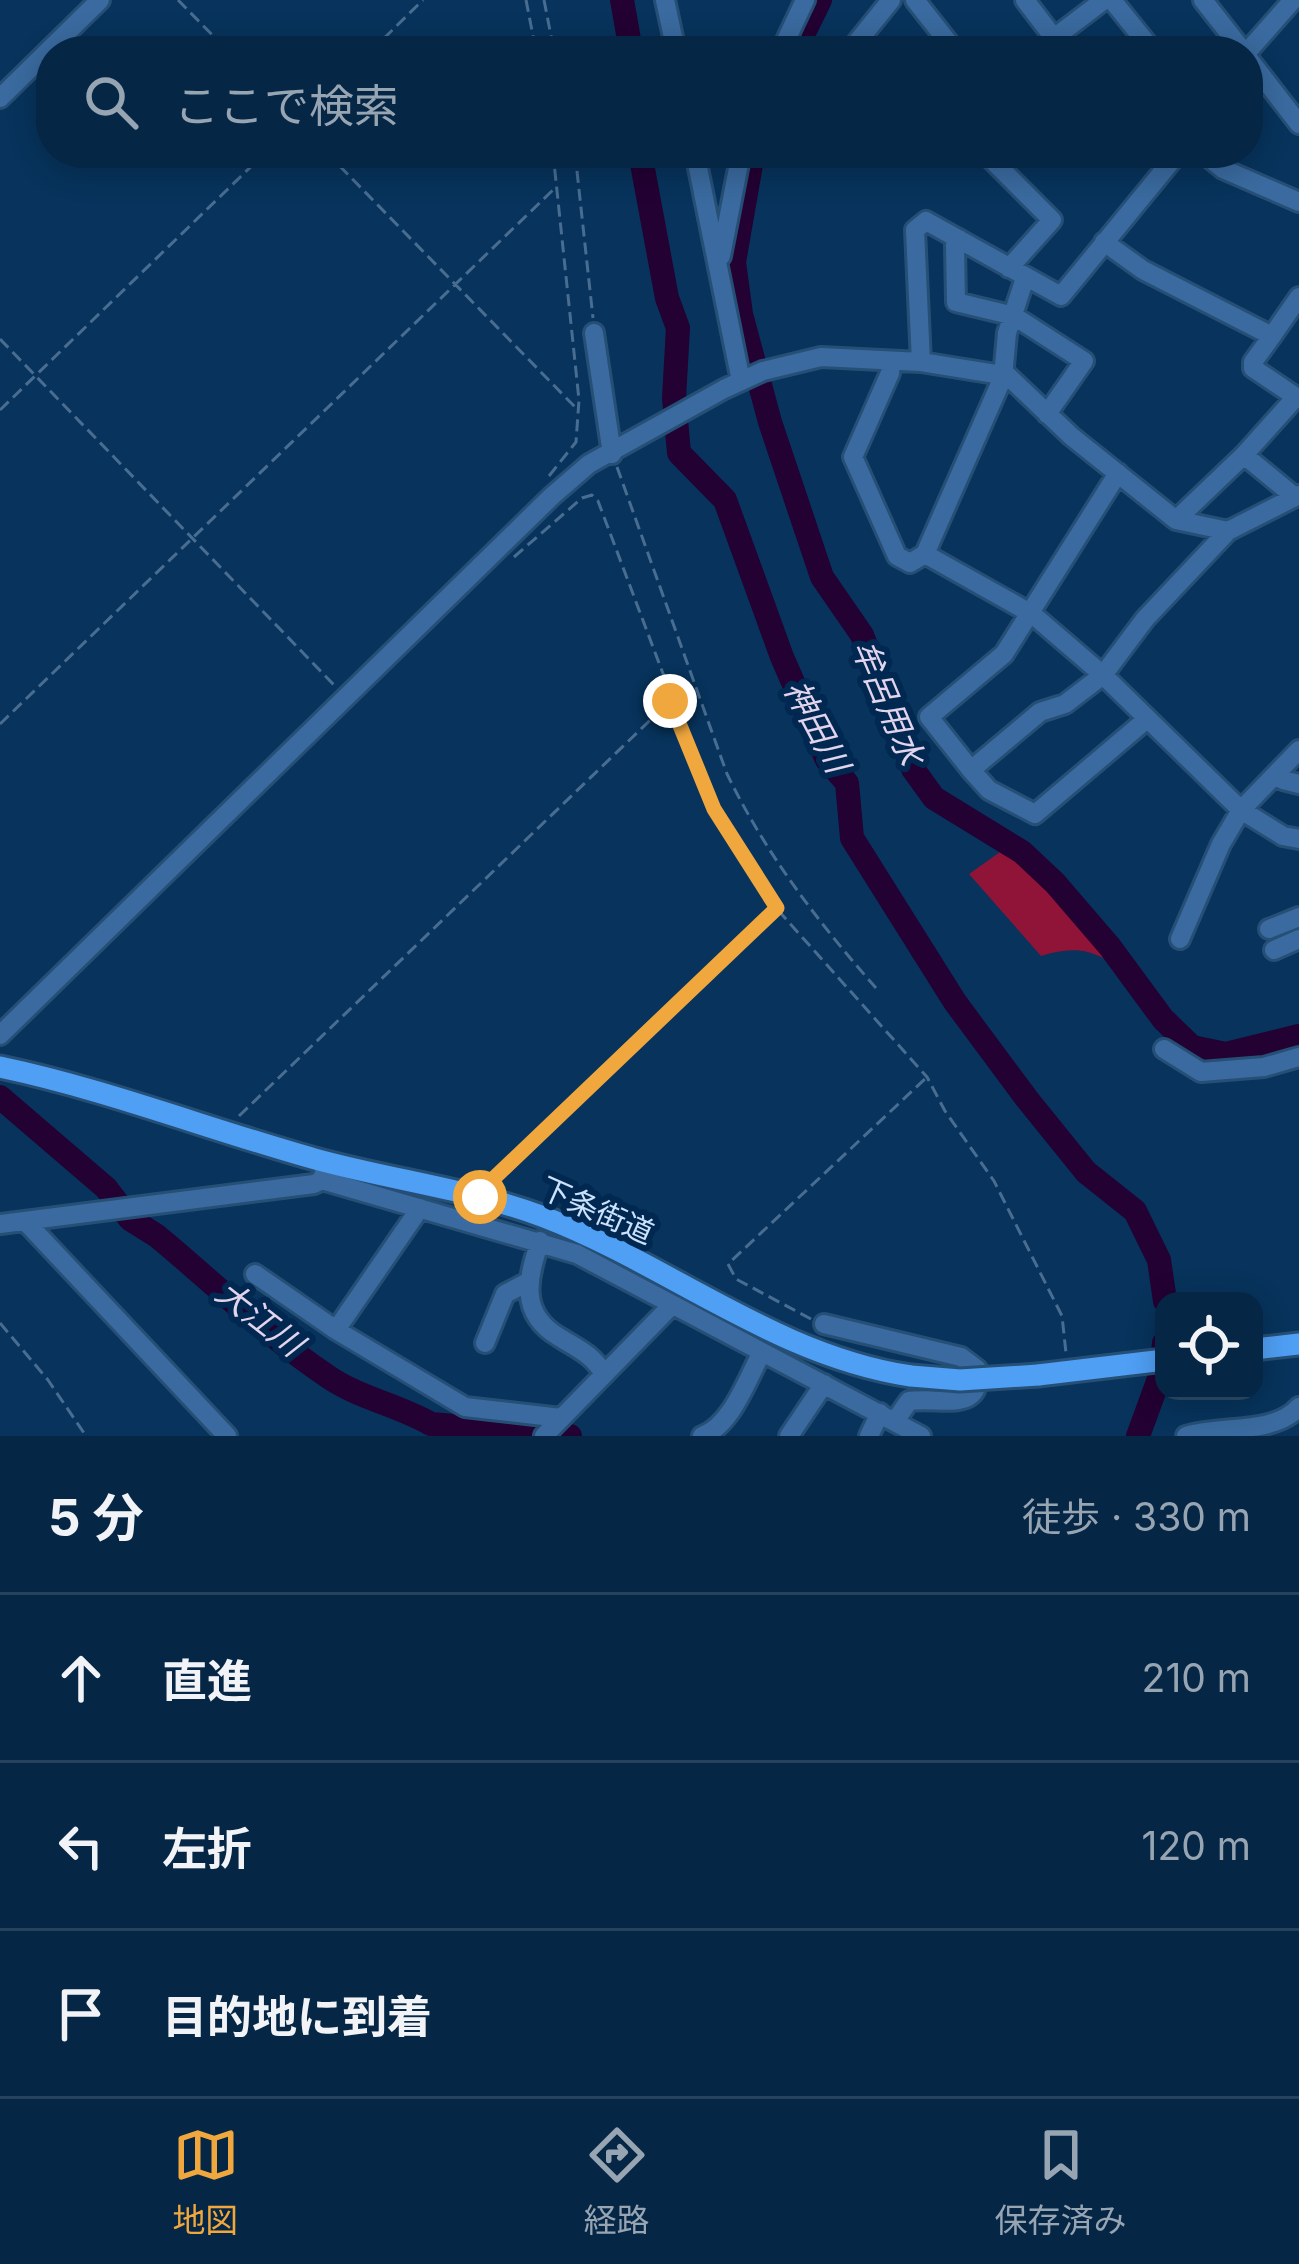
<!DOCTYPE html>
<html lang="ja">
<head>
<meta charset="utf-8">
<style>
	body { margin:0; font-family:Inter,"Noto Sans JP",sans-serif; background:#133250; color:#f1f3f6 }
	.controls { position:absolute; right:36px; bottom:36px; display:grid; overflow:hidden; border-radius:24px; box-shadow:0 6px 30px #0003 }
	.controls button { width:108px; height:108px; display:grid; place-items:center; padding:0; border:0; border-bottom:3px solid #26435e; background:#052645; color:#f1f3f6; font:60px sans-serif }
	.stop { position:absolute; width:36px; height:36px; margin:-27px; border:9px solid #efa73e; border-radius:50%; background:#fff }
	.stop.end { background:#efa73e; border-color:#fff; box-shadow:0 3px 12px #0008 }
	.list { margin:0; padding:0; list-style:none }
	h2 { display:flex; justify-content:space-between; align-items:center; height:156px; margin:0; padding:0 48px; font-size:51px }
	h2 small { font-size:39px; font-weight:400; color:#97a5b3 }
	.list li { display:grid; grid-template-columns:78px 1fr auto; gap:36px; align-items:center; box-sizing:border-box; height:168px; padding:0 48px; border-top:3px solid #26435e }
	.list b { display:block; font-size:45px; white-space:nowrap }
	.list em { font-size:39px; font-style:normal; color:#97a5b3 }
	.icon { flex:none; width:66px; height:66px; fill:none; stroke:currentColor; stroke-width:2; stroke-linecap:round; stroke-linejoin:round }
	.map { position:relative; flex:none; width:1299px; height:1436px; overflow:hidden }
	.search { position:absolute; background:#052645; box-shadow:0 6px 30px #0003; left:36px; right:36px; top:36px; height:132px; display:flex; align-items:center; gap:30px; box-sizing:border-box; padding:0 42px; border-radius:48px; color:#97a5b3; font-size:45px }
	.sheet { height:660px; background:#052645 }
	nav { display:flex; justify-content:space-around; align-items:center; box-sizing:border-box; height:168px; border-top:3px solid #26435e; background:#052645; font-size:33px; color:#97a5b3 }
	nav a { display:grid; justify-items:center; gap:6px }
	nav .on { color:#efa73e }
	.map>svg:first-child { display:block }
</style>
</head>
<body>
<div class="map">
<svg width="1299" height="1436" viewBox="0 0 1299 1436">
	<rect width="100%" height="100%" fill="#07335c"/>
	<!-- green -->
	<path fill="#901437" d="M1000 852C1043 870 1077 922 1105 959 1083 947 1065 949 1041 956L969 874Z"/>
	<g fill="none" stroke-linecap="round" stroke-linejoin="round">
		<!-- river -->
		<path stroke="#230133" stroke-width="24" d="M622 0 631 51
			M795 51 820 0
			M640 153 667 298 678 328 674 398 679 453 725 500 782 657 827 760 847 783 852 838 955 1002 1027 1099 1086 1172 1135 1211 1159 1260 1165 1301
			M753 153 734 262 741 314 770 422 822 577 862 635 913 769 934 798 1022 852 1055 883 1110 947 1163 1019 1192 1047 1226 1054 1299 1036
			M0 1097 106 1188 130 1219 157 1236C214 1283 268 1337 330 1378 362 1399 398 1405 431 1424L570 1436
			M1138 1436 1161 1373 1164 1343"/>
		<defs>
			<path id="minor" d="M665 0 676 51
				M915 0 952 47 947 51
				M1025 0 1054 38 1104 0
				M1112 0 1153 51
				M1203 0 1243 51
				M781 51 805 0
				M850 51 891 0
				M1248 51 1293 0
				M1248 58 1299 124
				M0 98 100 0
				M695 153 741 381
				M985 153 1052 220 1009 268
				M1203 153 1223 169 1299 202
				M959 239 955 245 956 302 1014 316 1084 361 1047 414
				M1104 242 1143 270 1272 336 1253 362V368L1299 399
				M721 256 741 153
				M594 333 612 454
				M1272 336 1299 297
				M921 362 915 230 926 221 1061 296 1178 153
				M891 363 890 373 853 457 897 556 910 563 925 554 1032 614 1103 675 1241 810 1299 750
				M1244 455 1295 497
				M1176 520 1244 455 1296 397
				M925 554 1003 377 1007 333 1025 278
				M1147 719 1035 814 989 790 971 770 1040 712 1065 704 1103 675 1145 619 1228 531
				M971 770 929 717 1004 654 1118 473
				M1277 773 1283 780 1299 784
				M1269 929 1299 917
				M1180 939 1221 844 1241 810 1283 836 1299 839
				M1274 950 1299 939
				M0 1035 552 496 589 464 724 389 763 371 821 357 921 362 1008 376 1071 436 1176 520 1228 531 1299 495
				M1164 1049 1201 1072 1264 1067 1299 1057
				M322 1180 577 1254 921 1436
				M420 1208 336 1330 465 1407 561 1418
				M25 1221 227 1436
				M0 1224 314 1184 322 1180 324 1172
				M540 1241C528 1277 518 1313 559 1337 578 1349 592 1354 604 1374
				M255 1274 336 1330
				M824 1324 961 1357 977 1369C983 1415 939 1396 909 1401L895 1421
				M485 1343 505 1294 526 1283
				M544 1436 671 1306
				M702 1436C731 1426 747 1380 761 1354
				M789 1436 824 1384
				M869 1436 880 1413
				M1186 1436C1220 1425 1274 1435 1299 1407"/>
			<path id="major" d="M0 1067C105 1089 211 1130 315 1159 391 1180 470 1189 544 1217 669 1265 776 1356 911 1376
				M1254 1349 1299 1344
				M1038 1375 1164 1360"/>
		</defs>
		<!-- minor casing -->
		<use href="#minor" stroke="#264f76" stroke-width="24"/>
		<!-- major casing -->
		<use href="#major" stroke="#264f76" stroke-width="27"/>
		<!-- path -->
		<path stroke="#486d91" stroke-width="3" stroke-dasharray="12 6" stroke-linecap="butt" d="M178 0 228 51
			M526 0 536 51
			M544 0 554 51
			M371 51 423 0
			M327 153 576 408
			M575 153 593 318
			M0 339 334 685
			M0 410 265 153
			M617 467 727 774C766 854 817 921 876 988
			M549 476 576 442 579 400 553 153
			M514 557 582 498 592 495 598 501 714 809 777 909 927 1077 945 1111 994 1181 1062 1316 1066 1353
			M0 724 555 188
			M239 1116 669 702
			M491 1181 775 910
			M811 1319 736 1279 728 1264 926 1078
			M0 1323 48 1380 86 1436"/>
		<!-- minor -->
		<use href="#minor" stroke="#3a6a9f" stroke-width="18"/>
		<!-- major -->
		<use href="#major" stroke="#4f9ff5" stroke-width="21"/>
		<defs>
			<path id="major-bridge" d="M911 1376 960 1380 1038 1375"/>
		</defs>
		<!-- major-bridge casing -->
		<use href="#major-bridge" stroke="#264f76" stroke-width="27" stroke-linecap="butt"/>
		<!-- major-bridge -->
		<use href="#major-bridge" stroke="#4f9ff5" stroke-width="21"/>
	</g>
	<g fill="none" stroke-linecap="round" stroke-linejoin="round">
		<!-- route -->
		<path stroke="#efa73e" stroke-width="15" d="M480 1197 491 1181 777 908 714 809 670 701"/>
	</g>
	<g text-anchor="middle" stroke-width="12" stroke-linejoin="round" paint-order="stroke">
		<!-- street labels -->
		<g font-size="30" fill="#cbe1fc" stroke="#002851">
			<text transform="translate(597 1211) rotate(24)" y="10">下条街道</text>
		</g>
		<!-- water labels -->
		<g font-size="33" font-style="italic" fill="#e3d4ed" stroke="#002851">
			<text transform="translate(888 702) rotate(67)" y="12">牟呂用水</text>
			<text transform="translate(817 726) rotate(62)" y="12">神田川</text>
			<text transform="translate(260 1318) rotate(38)" y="12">大江川</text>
		</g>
	</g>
</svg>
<div class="controls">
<button><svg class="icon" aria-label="locate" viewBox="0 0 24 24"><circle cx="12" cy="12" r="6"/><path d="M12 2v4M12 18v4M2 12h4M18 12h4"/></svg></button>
</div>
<div class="stop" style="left:480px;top:1197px"></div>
<div class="stop end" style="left:670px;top:701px"></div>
<div class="search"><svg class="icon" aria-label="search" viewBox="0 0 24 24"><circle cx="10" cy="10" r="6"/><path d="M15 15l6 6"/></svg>ここで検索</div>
</div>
<section class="sheet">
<h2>5 分<small>徒歩 · 330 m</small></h2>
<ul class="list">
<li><svg class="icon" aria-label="ahead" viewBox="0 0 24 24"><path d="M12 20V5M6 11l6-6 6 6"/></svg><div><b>直進</b></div><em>210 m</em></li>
<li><svg class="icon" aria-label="left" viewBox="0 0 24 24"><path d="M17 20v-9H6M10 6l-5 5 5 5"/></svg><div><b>左折</b></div><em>120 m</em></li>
<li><svg class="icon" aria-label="arrive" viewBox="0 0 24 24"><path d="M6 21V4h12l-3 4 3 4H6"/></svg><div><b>目的地に到着</b></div></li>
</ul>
</section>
<nav>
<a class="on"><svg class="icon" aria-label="map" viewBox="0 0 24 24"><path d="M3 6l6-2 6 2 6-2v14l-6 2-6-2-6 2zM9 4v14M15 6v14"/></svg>地図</a>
<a><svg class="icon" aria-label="directions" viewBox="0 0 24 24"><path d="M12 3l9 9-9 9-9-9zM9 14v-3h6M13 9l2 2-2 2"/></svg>経路</a>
<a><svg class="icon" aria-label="saved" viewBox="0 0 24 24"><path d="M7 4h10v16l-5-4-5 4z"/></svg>保存済み</a>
</nav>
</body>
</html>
